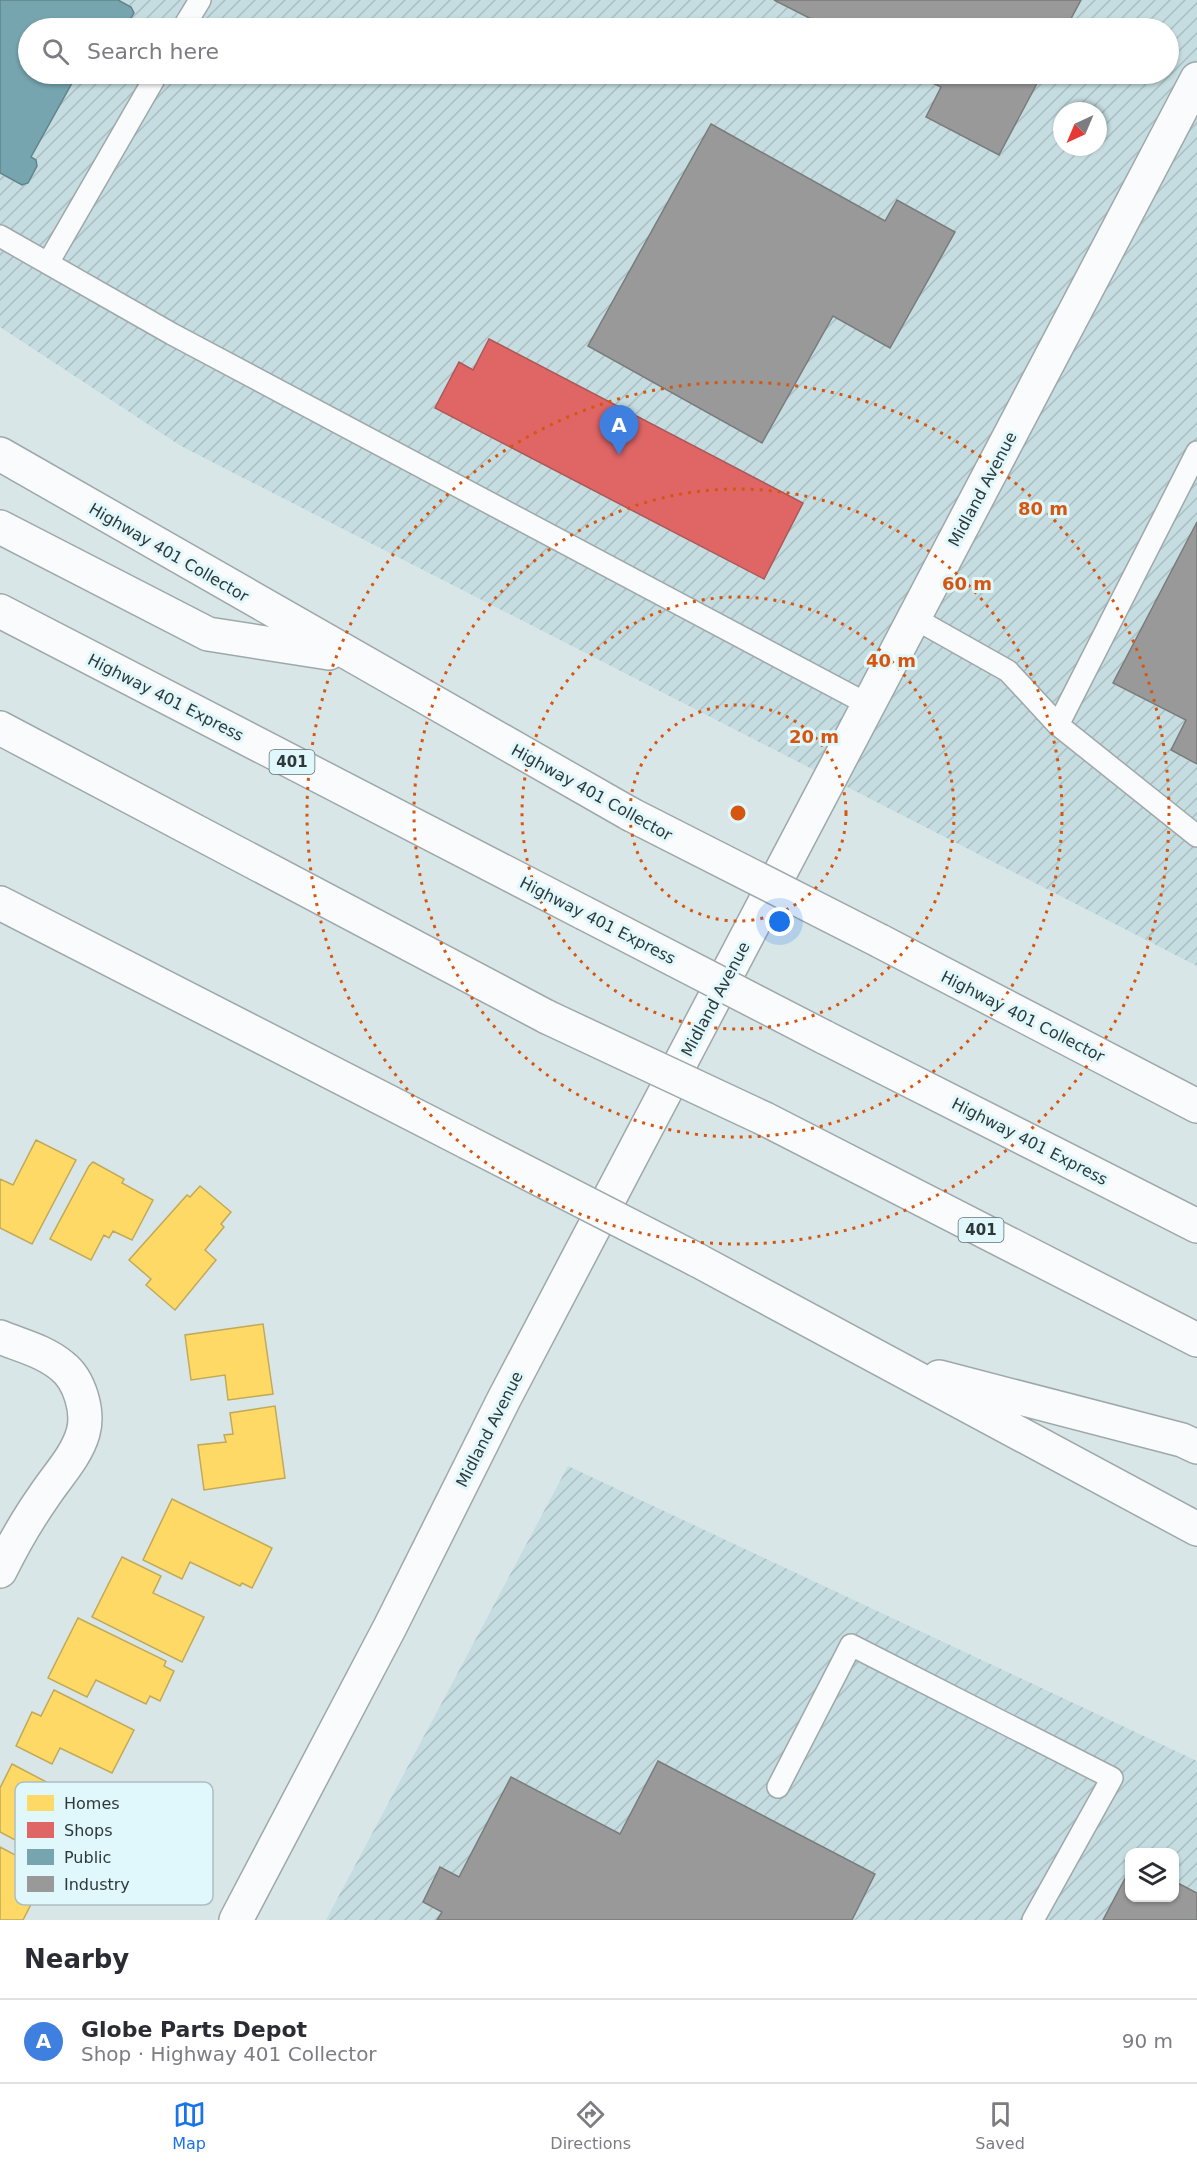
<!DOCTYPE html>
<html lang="en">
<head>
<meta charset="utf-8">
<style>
	body { margin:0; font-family:"DejaVu Sans",sans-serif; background:#f7f7f7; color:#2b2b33 }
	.controls { position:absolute; right:18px; bottom:18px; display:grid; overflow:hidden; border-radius:12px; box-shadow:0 2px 4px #0004 }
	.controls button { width:54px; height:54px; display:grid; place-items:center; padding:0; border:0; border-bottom:2px solid #e1e1e2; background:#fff; color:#2b2b33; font:30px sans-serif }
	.compass { position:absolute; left:1053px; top:102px; width:54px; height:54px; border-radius:50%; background:#fff; box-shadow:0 2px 4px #0004; rotate:224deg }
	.you { position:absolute; left:780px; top:922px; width:21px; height:21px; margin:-15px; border:4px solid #fff; border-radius:50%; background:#1a73e8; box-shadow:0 0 0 9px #1a73e833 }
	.badge { display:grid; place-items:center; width:39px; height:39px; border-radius:50%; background:#1a73e8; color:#fff; font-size:20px; font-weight:700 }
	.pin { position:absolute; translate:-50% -50px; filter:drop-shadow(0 2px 3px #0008) }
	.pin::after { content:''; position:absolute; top:32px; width:21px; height:18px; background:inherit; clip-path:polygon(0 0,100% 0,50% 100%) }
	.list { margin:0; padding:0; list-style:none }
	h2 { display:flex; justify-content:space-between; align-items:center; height:78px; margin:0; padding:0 24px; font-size:26px }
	h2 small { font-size:20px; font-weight:400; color:#7c7c81 }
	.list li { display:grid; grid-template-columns:39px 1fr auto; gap:18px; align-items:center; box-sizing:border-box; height:84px; padding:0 24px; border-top:2px solid #e1e1e2 }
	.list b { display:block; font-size:22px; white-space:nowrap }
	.list p { margin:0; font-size:20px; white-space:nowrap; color:#7c7c81 }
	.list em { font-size:20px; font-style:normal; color:#7c7c81 }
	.icon { flex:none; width:33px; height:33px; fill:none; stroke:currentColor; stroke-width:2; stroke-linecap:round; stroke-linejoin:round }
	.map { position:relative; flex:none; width:1197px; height:1920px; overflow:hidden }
	.search { position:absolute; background:#fff; box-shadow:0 2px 4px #0004; left:18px; right:18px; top:18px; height:66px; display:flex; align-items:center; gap:15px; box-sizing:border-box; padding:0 21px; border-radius:33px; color:#7c7c81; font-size:22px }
	.sheet { height:162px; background:#fff }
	nav { display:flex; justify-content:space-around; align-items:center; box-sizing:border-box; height:84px; border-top:2px solid #e1e1e2; background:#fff; font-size:16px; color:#7c7c81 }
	nav a { display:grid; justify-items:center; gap:3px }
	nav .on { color:#1a73e8 }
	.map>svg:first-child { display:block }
</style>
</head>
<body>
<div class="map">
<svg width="1197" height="1920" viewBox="0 0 1197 1920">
	<defs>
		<pattern id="industrial-furrows" width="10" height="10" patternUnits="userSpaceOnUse" patternTransform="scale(1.5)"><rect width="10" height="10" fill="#c5dde0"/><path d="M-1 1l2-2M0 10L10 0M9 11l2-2" fill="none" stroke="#aabec1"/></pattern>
	</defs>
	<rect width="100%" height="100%" fill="#d9e6e8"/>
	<!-- industrial -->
	<path fill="url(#industrial-furrows)" fill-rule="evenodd" d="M0 0H1197V966L181 446 0 327ZM28 28H1168V74H28ZM1062 111H1098V147H1062Z
		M568 1466 1197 1761V1920H326ZM1130 1852H1174V1898H1130Z"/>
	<!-- homes -->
	<path fill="#ffd966" stroke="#c1a958" stroke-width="1.5" d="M36 1140 76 1160 32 1244 0 1228V1179L13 1185Z
		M93 1162 124 1179 122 1183 153 1200 132 1240 113 1231 109 1238 104 1235 91 1260 50 1239 89 1166Z
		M200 1186 231 1212 221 1224 224 1227 205 1250 216 1260 175 1310 146 1285 151 1279 129 1260 187 1195 190 1197Z
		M263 1324 273 1394 228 1400 225 1375 191 1380 185 1335Z
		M275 1406 285 1478 204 1490 198 1445 226 1442 224 1435 233 1434 230 1413Z
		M172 1499 272 1548 252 1588 242 1583 240 1586 190 1562 182 1579 143 1560Z
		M122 1557 161 1576 153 1593 204 1617 182 1662 92 1617Z
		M78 1618 166 1661 164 1666 174 1671 160 1701 150 1696 146 1704 96 1680 87 1697 48 1678Z
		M54 1690 134 1730 112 1773 60 1748 52 1764 16 1746 32 1712 41 1716Z
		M12 1764 79 1799 49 1858 0 1832V1788Z
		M0 1847 34 1865 30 1874 43 1881 23 1920H0Z"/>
	<!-- shops -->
	<path fill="#e06666" stroke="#ab5858" stroke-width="1.5" d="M489 339 803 503 764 579 435 408 459 362 473 370Z"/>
	<!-- public -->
	<path fill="#76a5af" stroke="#61848c" stroke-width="1.5" d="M0 0H118L131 7 134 13 125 28H114L104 23 102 28H28V74H77L31 157 36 160 37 166 28 183 22 185 0 173Z"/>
	<!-- industry -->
	<path fill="#999" stroke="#797c7c" stroke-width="1.5" d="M774 0H1081L1066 28H829Z
		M915 74H1042L999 155 926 117 941 87Z
		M711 124 885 221 897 200 955 232 890 348 833 316 762 443 588 346Z
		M1197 522V764L1171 750 1186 720 1113 683Z
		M658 1761 875 1874 852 1920H437L442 1912 423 1902 440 1867 459 1877 511 1777 620 1834Z
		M1130 1869V1898H1174V1881L1197 1893V1920H1103Z"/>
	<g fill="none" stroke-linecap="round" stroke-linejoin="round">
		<defs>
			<path id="lane" d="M183 28 200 0
				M0 236 172 334 869 705
				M48 263 157 74
				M914 618 1008 671 1058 725 1197 836
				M1058 725 1197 452
				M778 1787 851 1645 1112 1778 1033 1920"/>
			<path id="street" d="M0 1337C22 1346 44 1351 62 1366 80 1380 89 1412 83 1433 76 1457 57 1476 44 1496 27 1520 13 1545 0 1571"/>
			<path id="secondary" d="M236 1920 390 1627 504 1399 1197 79"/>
			<path id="highway" d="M0 454 630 814
				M0 527 208 634 329 653
				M0 611 584 913
				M0 728 547 1017
				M0 903 467 1142
				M880 941 1197 1106
				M824 1037 1197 1226
				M765 1119 1197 1340
				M697 1260 1197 1529
				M939 1377 1182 1440 1197 1447"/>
		</defs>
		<!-- lane casing -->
		<use href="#lane" stroke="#9ea8aa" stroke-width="24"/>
		<!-- street casing -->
		<use href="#street" stroke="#9ea8aa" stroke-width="36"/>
		<!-- secondary casing -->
		<use href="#secondary" stroke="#9ea8aa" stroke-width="36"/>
		<!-- highway casing -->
		<use href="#highway" stroke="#9ea8aa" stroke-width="36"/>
		<!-- lane -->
		<use href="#lane" stroke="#f9fbfc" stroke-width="21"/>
		<!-- street -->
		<use href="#street" stroke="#f9fbfc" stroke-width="33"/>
		<!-- secondary -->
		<use href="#secondary" stroke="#f9fbfc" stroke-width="33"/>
		<!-- highway -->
		<use href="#highway" stroke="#f9fbfc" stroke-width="33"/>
		<defs>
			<path id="highway-bridge" d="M630 814 880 941
				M584 913 824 1037
				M547 1017 765 1119
				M467 1142 697 1260"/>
		</defs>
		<!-- highway-bridge casing -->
		<use href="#highway-bridge" stroke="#9ea8aa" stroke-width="36" stroke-linecap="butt"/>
		<!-- highway-bridge -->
		<use href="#highway-bridge" stroke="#f9fbfc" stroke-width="33"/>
	</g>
	<!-- distance rings -->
	<g fill="none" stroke="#d65610" stroke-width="3" stroke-dasharray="3 6">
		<circle cx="738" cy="813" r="108"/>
		<circle cx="738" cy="813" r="216"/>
		<circle cx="738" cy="813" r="324"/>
		<circle cx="738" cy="813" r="431"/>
	</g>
	<g text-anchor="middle" stroke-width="6" stroke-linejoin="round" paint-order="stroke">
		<!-- shield labels -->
		<g fill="#e0f8fc" stroke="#647274" stroke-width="1.5">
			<rect x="269.5" y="750" width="45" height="24" rx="4.5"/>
			<rect x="958.5" y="1218" width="45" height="24" rx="4.5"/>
		</g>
		<g font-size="15" font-weight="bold" fill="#2f3839">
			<text x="292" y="767">401</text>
			<text x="981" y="1235">401</text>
		</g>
		<!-- street labels -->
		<g font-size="16" fill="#2f3839" stroke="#e0f8fc">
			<text transform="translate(982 489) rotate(-62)" y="6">Midland Avenue</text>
			<text transform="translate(169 552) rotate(30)" y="6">Highway 401 Collector</text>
			<text transform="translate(166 697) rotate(27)" y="6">Highway 401 Express</text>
			<text transform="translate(592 792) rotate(29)" y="6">Highway 401 Collector</text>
			<text transform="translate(598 920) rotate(27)" y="6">Highway 401 Express</text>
			<text transform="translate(715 999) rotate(-62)" y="6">Midland Avenue</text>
			<text transform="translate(1023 1016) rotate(27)" y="6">Highway 401 Collector</text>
			<text transform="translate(1030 1141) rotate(27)" y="6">Highway 401 Express</text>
			<text transform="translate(489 1429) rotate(-63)" y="6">Midland Avenue</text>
		</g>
	</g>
	<!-- legend -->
	<rect x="15" y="1782" width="198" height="123" rx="9" fill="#e0f8fc" stroke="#abbec2" stroke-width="1.5"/>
	<rect x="27" y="1795" width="27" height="16" fill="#ffd966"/>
	<rect x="27" y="1822" width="27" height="16" fill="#e06666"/>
	<rect x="27" y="1849" width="27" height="16" fill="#76a5af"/>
	<rect x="27" y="1876" width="27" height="16" fill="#999"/>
	<g font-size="16" fill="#2f3839">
		<text x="64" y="1809">Homes</text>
		<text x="64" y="1836">Shops</text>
		<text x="64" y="1863">Public</text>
		<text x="64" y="1890">Industry</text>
	</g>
	<circle cx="738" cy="813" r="9" fill="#d65610" stroke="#e0f8fc" stroke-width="3"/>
	<g font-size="18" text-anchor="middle" font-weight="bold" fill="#d65610" stroke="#e0f8fc" stroke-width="6" stroke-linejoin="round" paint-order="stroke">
		<text x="1043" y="515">80 m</text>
		<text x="967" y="590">60 m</text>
		<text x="891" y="667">40 m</text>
		<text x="814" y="743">20 m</text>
	</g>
</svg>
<div class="controls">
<button><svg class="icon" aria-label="layers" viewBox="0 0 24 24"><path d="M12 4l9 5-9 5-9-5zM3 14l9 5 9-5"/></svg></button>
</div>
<svg class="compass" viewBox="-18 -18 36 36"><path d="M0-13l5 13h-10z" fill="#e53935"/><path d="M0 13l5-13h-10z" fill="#7c7c81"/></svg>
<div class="you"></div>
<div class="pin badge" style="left:619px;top:455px;background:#3f7fe0">A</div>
<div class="search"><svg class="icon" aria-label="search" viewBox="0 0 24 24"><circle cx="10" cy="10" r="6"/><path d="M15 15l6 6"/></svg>Search here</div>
</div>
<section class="sheet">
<h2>Nearby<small></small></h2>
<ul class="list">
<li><span class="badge" style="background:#3f7fe0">A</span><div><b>Globe Parts Depot</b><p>Shop · Highway 401 Collector</p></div><em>90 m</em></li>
</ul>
</section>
<nav>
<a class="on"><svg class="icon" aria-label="map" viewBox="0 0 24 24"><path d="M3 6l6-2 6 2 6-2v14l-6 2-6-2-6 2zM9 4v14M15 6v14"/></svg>Map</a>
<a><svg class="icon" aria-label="directions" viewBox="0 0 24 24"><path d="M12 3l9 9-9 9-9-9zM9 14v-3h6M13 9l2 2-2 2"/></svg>Directions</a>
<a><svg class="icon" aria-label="saved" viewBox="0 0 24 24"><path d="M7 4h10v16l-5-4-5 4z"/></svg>Saved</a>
</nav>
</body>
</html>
